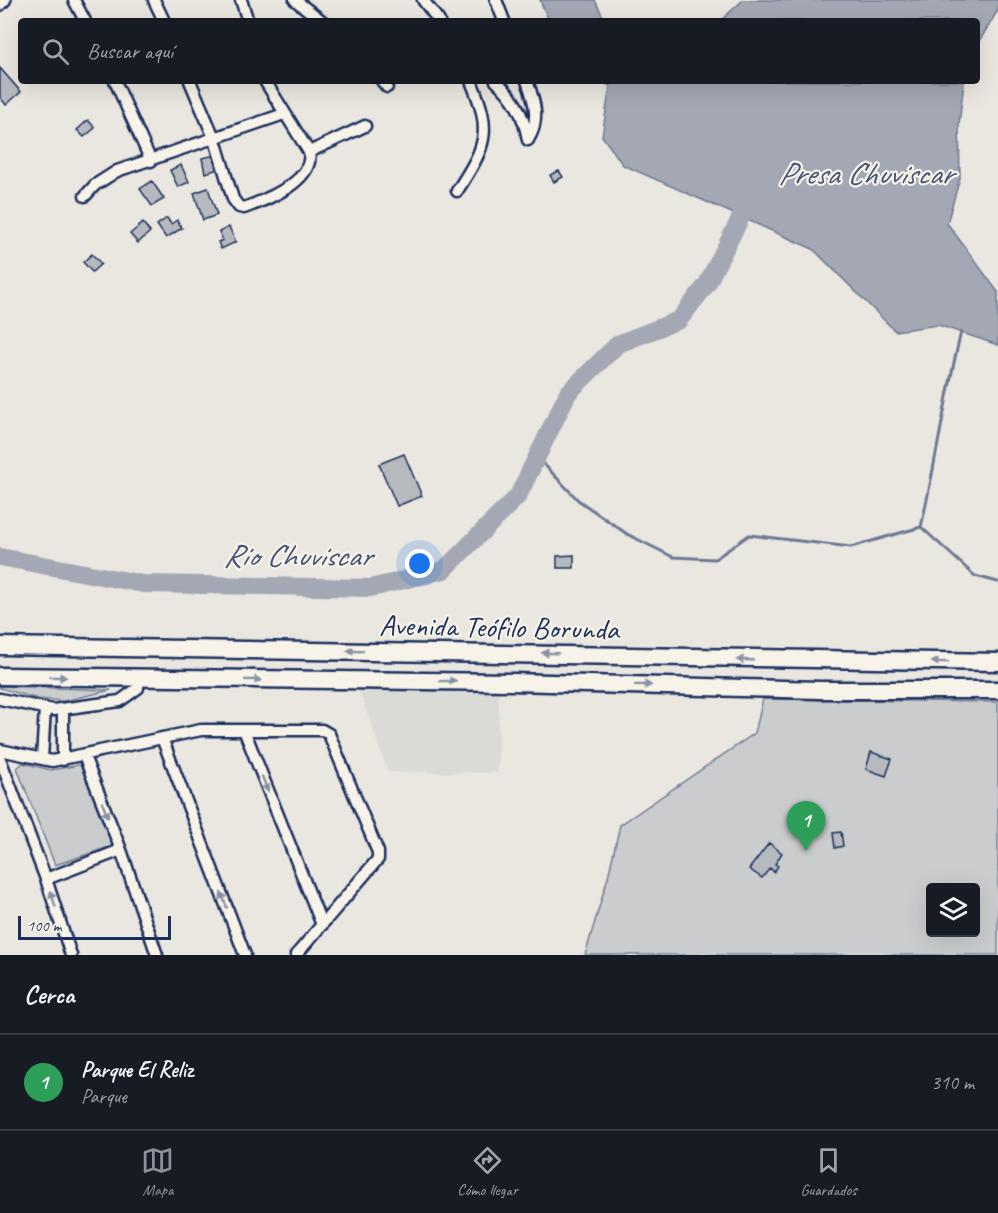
<!DOCTYPE html>
<html lang="es">
<head>
<meta charset="utf-8">
<style>
	body { margin:0; font-family:Caveat,sans-serif; background:#242831; color:#f1f3f6 }
	.controls { position:absolute; right:18px; bottom:18px; display:grid; overflow:hidden; border-radius:6px; box-shadow:0 6px 24px #0002 }
	.controls button { width:54px; height:54px; display:grid; place-items:center; padding:0; border:0; border-bottom:2px solid #363941; background:#171b24; color:#f1f3f6; font:30px sans-serif }
	.scale { position:absolute; left:18px; bottom:15px; width:153px; box-sizing:border-box; padding-left:6px; border:3px solid #1b2f5e; border-top:0; font-size:16px; line-height:21px; white-space:nowrap; color:#1b2f5e; -webkit-text-stroke:4px #f7f3e8; paint-order:stroke }
	.you { position:absolute; left:420px; top:564px; width:21px; height:21px; margin:-15px; border:4px solid #fff; border-radius:50%; background:#1a73e8; box-shadow:0 0 0 9px #1a73e833 }
	.badge { display:grid; place-items:center; width:39px; height:39px; border-radius:50%; background:#8c9099; color:#fff; font-size:20px; font-weight:700 }
	.pin { position:absolute; translate:-50% -50px; filter:drop-shadow(0 2px 3px #0008) }
	.pin::after { content:''; position:absolute; top:32px; width:21px; height:18px; background:inherit; clip-path:polygon(0 0,100% 0,50% 100%) }
	.list { margin:0; padding:0; list-style:none }
	h2 { display:flex; justify-content:space-between; align-items:center; height:78px; margin:0; padding:0 24px; font-size:26px }
	h2 small { font-size:20px; font-weight:400; color:#9ea1a6 }
	.list li { display:grid; grid-template-columns:39px 1fr auto; gap:18px; align-items:center; box-sizing:border-box; height:96px; padding:0 24px; border-top:2px solid #363941 }
	.list b { display:block; font-size:22px; white-space:nowrap }
	.list p { margin:0; font-size:20px; white-space:nowrap; color:#9ea1a6 }
	.list em { font-size:20px; font-style:normal; color:#9ea1a6 }
	.icon { flex:none; width:33px; height:33px; fill:none; stroke:currentColor; stroke-width:2; stroke-linecap:round; stroke-linejoin:round }
	.map { position:relative; flex:none; width:998px; height:955px; overflow:hidden }
	.search { position:absolute; background:#171b24; box-shadow:0 6px 24px #0002; left:18px; right:18px; top:18px; height:66px; display:flex; align-items:center; gap:15px; box-sizing:border-box; padding:0 21px; border-radius:6px; color:#9ea1a6; font-size:22px }
	.sheet { height:174px; background:#171b24 }
	nav { display:flex; justify-content:space-around; align-items:center; box-sizing:border-box; height:84px; border-top:2px solid #363941; background:#171b24; font-size:16px; color:#9ea1a6 }
	nav a { display:grid; justify-items:center; gap:3px }
	nav .on { color:#8c9099 }
	.map>svg:first-child { display:block }
</style>
</head>
<body>
<div class="map">
<svg width="998" height="955" viewBox="0 0 998 955">
	<rect width="100%" height="100%" fill="#eae7e0"/>
	<filter id="ink" filterUnits="userSpaceOnUse"><feTurbulence type="fractalNoise" baseFrequency=".0167" numOctaves="2"/><feDisplacementMap in="SourceGraphic" scale="12" xChannelSelector="R" yChannelSelector="G"/><feConvolveMatrix kernelMatrix="1 2 1 2 8 2 1 2 1" color-interpolation-filters="sRGB"/></filter>
	<g filter="url(#ink)">
		<!-- built -->
		<path fill="#dadad6" d="M359 690 499 692 498 773 388 772Z"/>
		<!-- green -->
		<path fill="#cbcccd" stroke="#737e96" stroke-width="1.5" fill-rule="evenodd" d="M0 686 111 690 64 701 38 699 0 688Z
			M763 699 998 702V955H585L608 877 620 825 755 733ZM930 888H976V932H930Z
			M23 763 51 770 84 764 115 845 55 865 17 768Z"/>
		<!-- water -->
		<path fill="#a3a8b4" stroke="#6d7892" stroke-width="1.5" d="M540 0H595L605 21H549Z
			M743 0H998V10L977 45V21H720Z
			M600 81H964L959 125 960 178 947 223 998 292V345L938 325 895 331 813 249 623 165 602 136 610 86Z"/>
		<g fill="none" stroke-linecap="round" stroke-linejoin="round">
			<!-- stream -->
			<path stroke="#6d7892" stroke-width="3" d="M537 457 578 500 627 534 673 557 715 559 749 535 851 547 921 527C936 462 945 397 961 332
				M921 527 975 576 998 582"/>
			<!-- river -->
			<path stroke="#a3a8b4" stroke-width="18" d="M0 557 143 584 371 588 444 570 518 496 568 393 618 344 679 320 707 284 741 217 748 196"/>
		</g>
		<!-- building -->
		<path fill="#b6babf" stroke="#1b2f5e" stroke-width="1.5" d="M0 68 21 92 6 105 0 97Z
			M88 120 95 128 84 137 77 130Z
			M216 155 219 169 205 173 202 158Z
			M181 165 189 182 178 187 170 170Z
			M559 171 563 177 554 182 550 175Z
			M152 181 164 199 152 206 140 189Z
			M208 188 217 215 203 220 194 193Z
			M167 218 171 224 177 220 182 228 166 238 157 225Z
			M143 223 150 232 138 243 130 234Z
			M229 227 236 242 221 249 218 242 223 240 219 232Z
			M92 254 101 264 92 272 83 262Z
			M404 454 422 496 397 506 379 464Z
			M574 555V568H557V556Z
			M871 752 892 759 886 776 866 769Z
			M841 832 843 846 835 848 833 833Z
			M769 843 782 853 775 864 778 866 774 872 770 868 762 878 749 869Z"/>
		<g fill="none" stroke-linecap="round" stroke-linejoin="round">
			<defs>
				<path id="minor" d="M74 0 85 21
					M154 0 164 21
					M241 0 248 21
					M295 0 322 21
					M423 0 439 21
					M496 0 504 21
					M0 5 5 0
					M115 81 151 161
					M190 81 215 140 233 199 239 207 244 208C266 200 315 181 309 152L265 81
					M382 81 387 87
					M496 81C515 98 524 116 528 140
					M527 81C535 102 540 120 528 140
					M309 152 365 126
					M457 191C486 146 493 132 471 81
					M85 196 95 185 117 171 284 114
					M0 699 53 710 120 701 138 688 139 678
					M63 709V760
					M244 730 322 925
					M162 738 245 955
					M0 750 52 761 201 730H322L329 734 378 852V859L296 955
					M84 756 121 850 157 955
					M0 759 46 879 71 955
					M42 759 45 708
					M46 879 121 850"/>
				<path id="primary" d="M0 646 998 662
					M0 676 512 682 820 690H998"/>
			</defs>
			<!-- minor casing -->
			<use href="#minor" stroke="#1b2f5e" stroke-width="15"/>
			<!-- primary casing -->
			<use href="#primary" stroke="#1b2f5e" stroke-width="21"/>
			<!-- minor -->
			<use href="#minor" stroke="#f7f3e8" stroke-width="10"/>
			<!-- primary -->
			<use href="#primary" stroke="#f7f3e8" stroke-width="16"/>
		</g>
		<!-- one-way arrows -->
		<defs><path id="oneway-solid" d="M-6-.8H1V-3.2L6.5 0L1 3.2V.8H-6Z" transform="scale(1.5)"/></defs>
		<g fill="#8991a3">
			<use href="#oneway-solid" transform="translate(355 651) rotate(-180)"/>
			<use href="#oneway-solid" transform="translate(550 653) rotate(-178)"/>
			<use href="#oneway-solid" transform="translate(745 660) rotate(-178)"/>
			<use href="#oneway-solid" transform="translate(940 662) rotate(-180)"/>
			<use href="#oneway-solid" transform="translate(58 677) rotate(1)"/>
			<use href="#oneway-solid" transform="translate(253 680) rotate(1)"/>
			<use href="#oneway-solid" transform="translate(448 681) rotate(-1)"/>
			<use href="#oneway-solid" transform="translate(643 685) rotate(1)"/>
			<use href="#oneway-solid" transform="translate(265 784) rotate(69)"/>
			<use href="#oneway-solid" transform="translate(105 810) rotate(68)"/>
			<use href="#oneway-solid" transform="translate(53 899) rotate(-108)"/>
			<use href="#oneway-solid" transform="translate(224 900) rotate(-111)"/>
		</g>
	</g>
	<g text-anchor="middle" stroke-width="4.5" stroke-linejoin="round" paint-order="stroke">
		<!-- street labels -->
		<g font-size="30" fill="#1b2f5e" stroke="#f7f3e8">
			<text transform="translate(499 627) rotate(1)" y="10">Avenida Teófilo Borunda</text>
		</g>
		<!-- water labels -->
		<g font-size="32" font-style="italic" fill="#445378" stroke="#f7f3e8">
			<text x="865" y="184">Presa Chuviscar</text>
			<text x="297" y="566">Rio Chuviscar</text>
		</g>
	</g>
</svg>
<div class="controls">
<button><svg class="icon" aria-label="layers" viewBox="0 0 24 24"><path d="M12 4l9 5-9 5-9-5zM3 14l9 5 9-5"/></svg></button>
</div>
<div class="scale">100 m</div>
<div class="you"></div>
<div class="pin badge" style="left:806px;top:851px;background:#2e9e5b">1</div>
<div class="search"><svg class="icon" aria-label="search" viewBox="0 0 24 24"><circle cx="10" cy="10" r="6"/><path d="M15 15l6 6"/></svg>Buscar aquí</div>
</div>
<section class="sheet">
<h2>Cerca<small></small></h2>
<ul class="list">
<li><span class="badge" style="background:#2e9e5b">1</span><div><b>Parque El Reliz</b><p>Parque</p></div><em>310 m</em></li>
</ul>
</section>
<nav>
<a class="on"><svg class="icon" aria-label="map" viewBox="0 0 24 24"><path d="M3 6l6-2 6 2 6-2v14l-6 2-6-2-6 2zM9 4v14M15 6v14"/></svg>Mapa</a>
<a><svg class="icon" aria-label="directions" viewBox="0 0 24 24"><path d="M12 3l9 9-9 9-9-9zM9 14v-3h6M13 9l2 2-2 2"/></svg>Cómo llegar</a>
<a><svg class="icon" aria-label="saved" viewBox="0 0 24 24"><path d="M7 4h10v16l-5-4-5 4z"/></svg>Guardados</a>
</nav>
</body>
</html>
